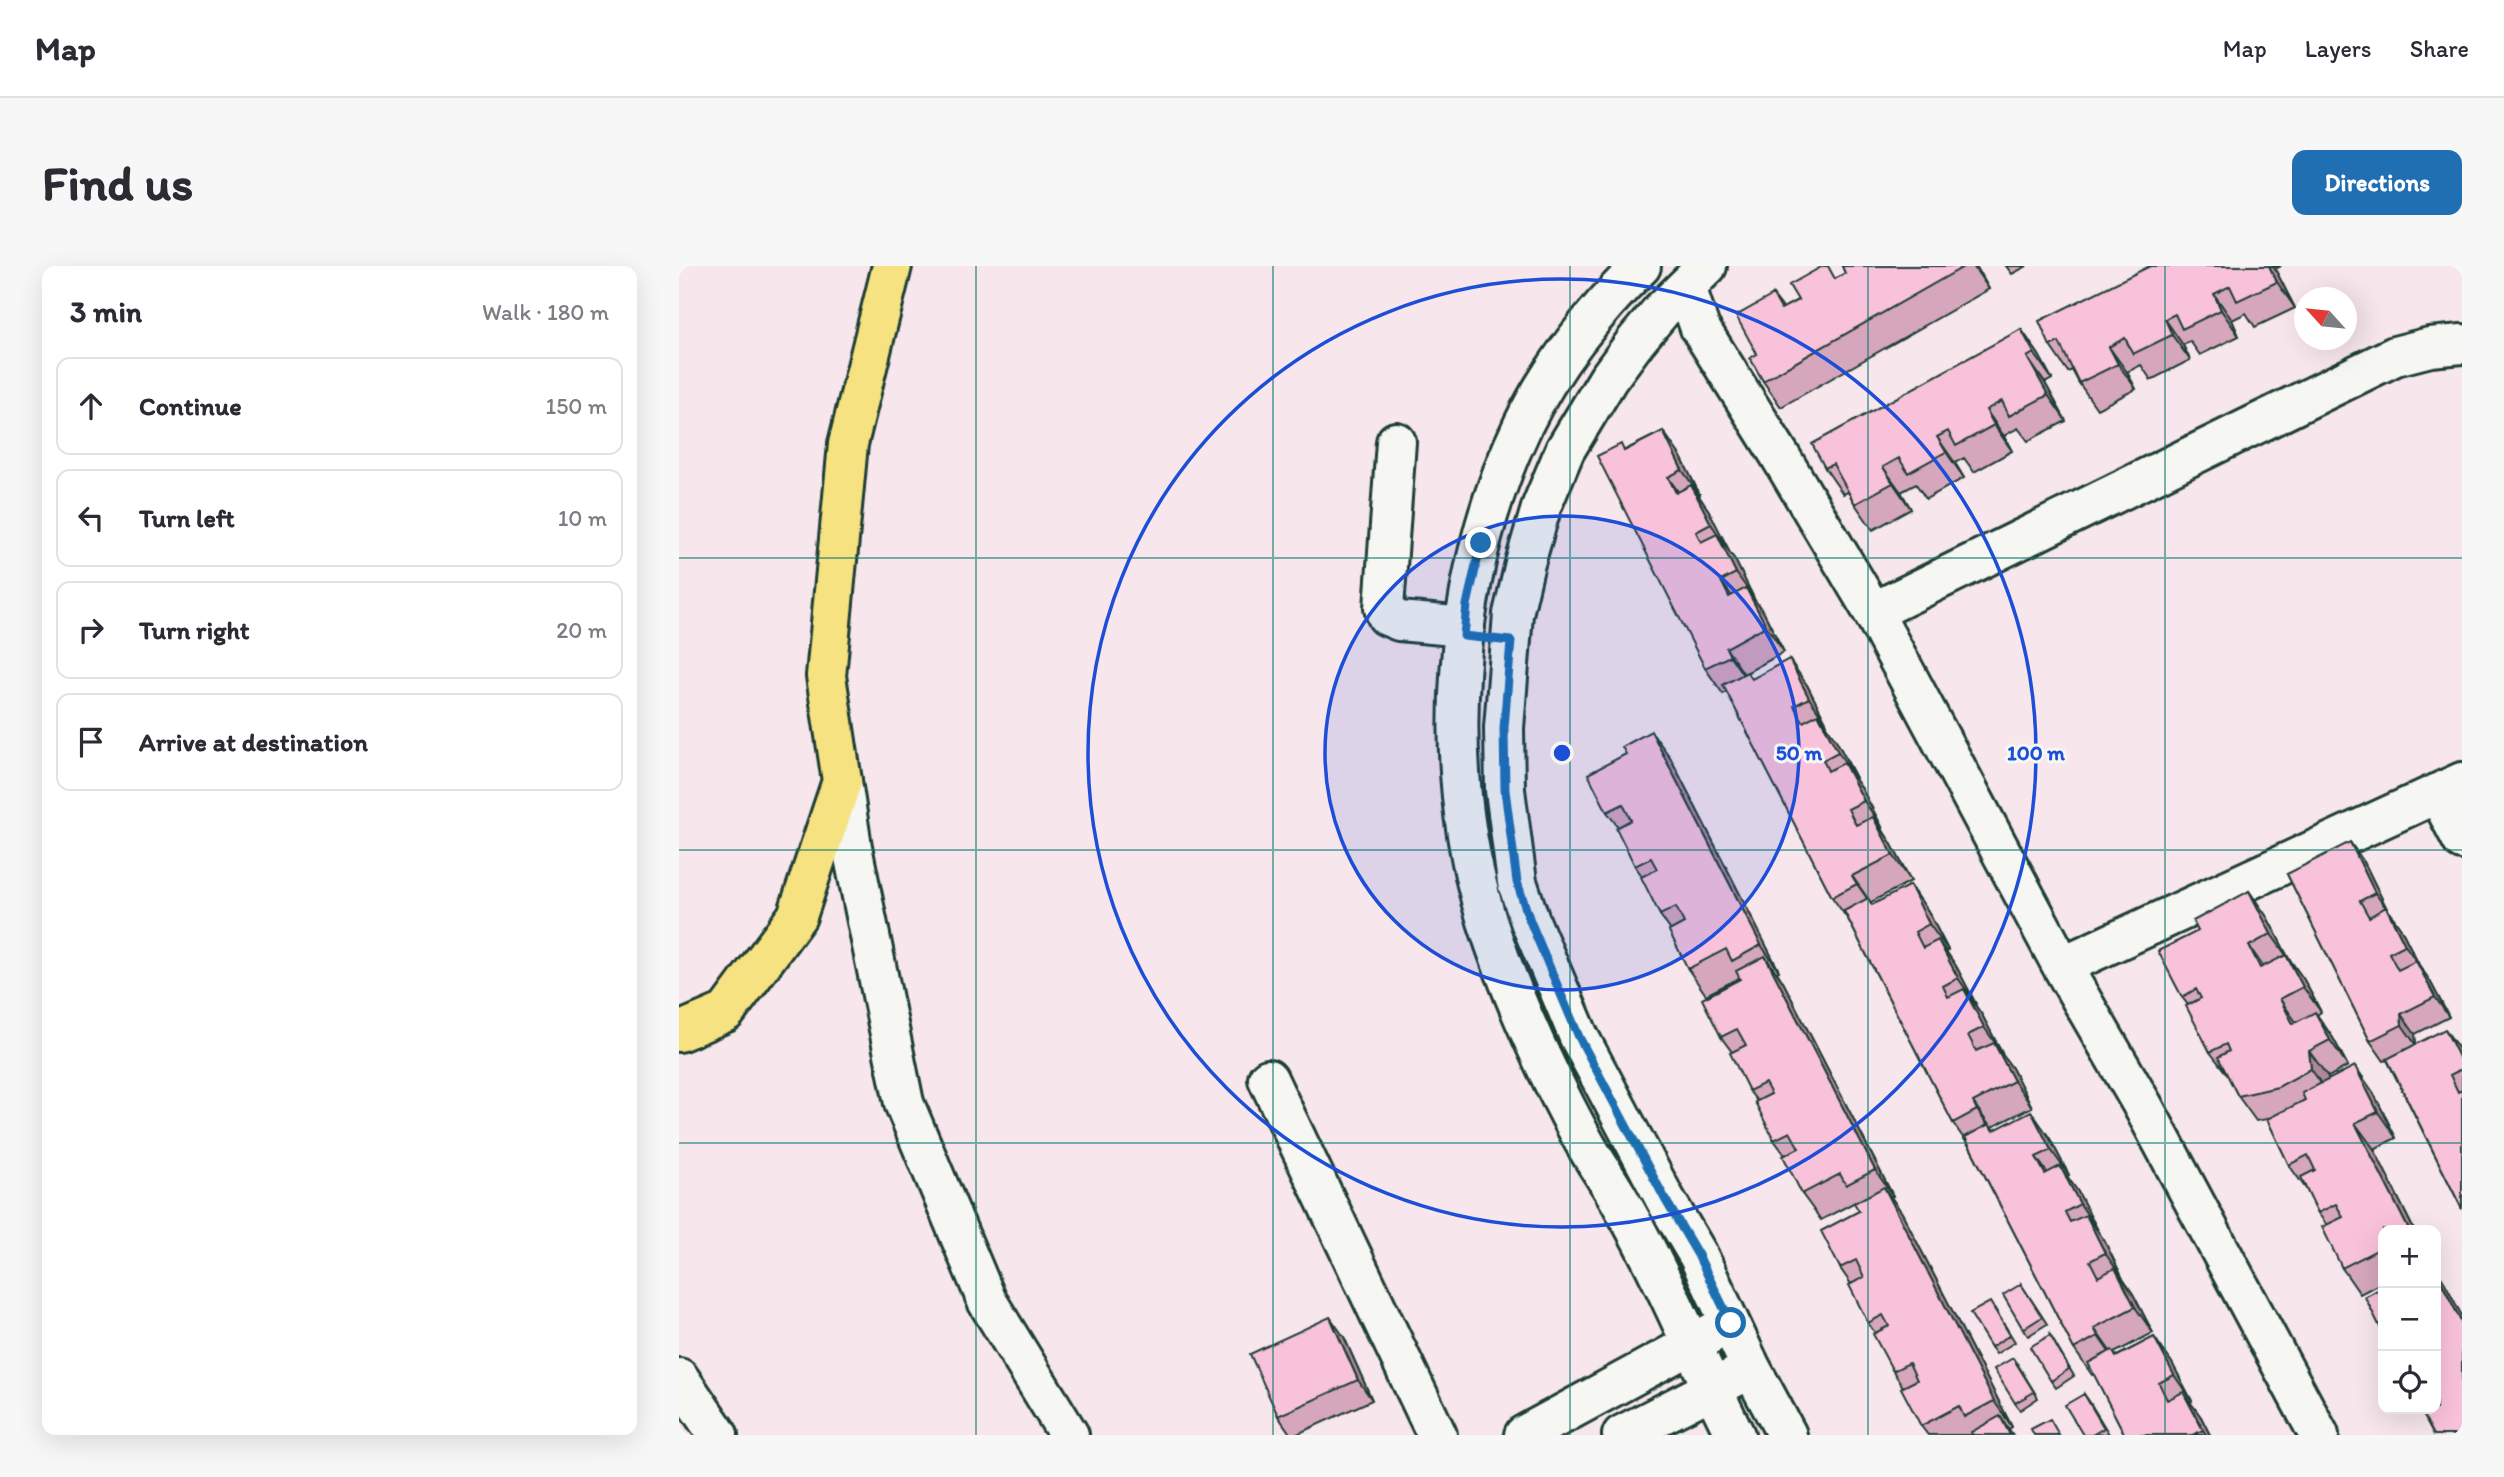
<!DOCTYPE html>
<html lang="en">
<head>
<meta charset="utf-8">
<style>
	body { margin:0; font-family:Itim,sans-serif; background:#f7f7f7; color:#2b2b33 }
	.controls { position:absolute; right:21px; bottom:21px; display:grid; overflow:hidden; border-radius:14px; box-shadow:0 7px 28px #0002 }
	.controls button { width:63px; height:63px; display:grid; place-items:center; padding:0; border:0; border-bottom:2px solid #e1e1e2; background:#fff; color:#2b2b33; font:35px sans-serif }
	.compass { position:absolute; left:1615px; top:21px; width:63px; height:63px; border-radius:50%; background:#fff; box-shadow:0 7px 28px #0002; rotate:297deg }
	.stop { position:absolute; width:21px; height:21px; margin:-16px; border:5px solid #1f6fb2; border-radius:50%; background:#fff }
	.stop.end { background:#1f6fb2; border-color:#fff; box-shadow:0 2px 7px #0008 }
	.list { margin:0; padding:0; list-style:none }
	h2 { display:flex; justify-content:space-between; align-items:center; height:91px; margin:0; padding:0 28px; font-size:30px }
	h2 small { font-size:23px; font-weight:400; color:#7c7c81 }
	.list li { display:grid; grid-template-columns:46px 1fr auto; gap:21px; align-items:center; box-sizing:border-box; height:98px; margin:0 14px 14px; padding:0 14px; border:2px solid #e1e1e2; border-radius:14px }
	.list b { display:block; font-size:26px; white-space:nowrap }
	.list em { font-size:23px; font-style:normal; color:#7c7c81 }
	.icon { flex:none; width:38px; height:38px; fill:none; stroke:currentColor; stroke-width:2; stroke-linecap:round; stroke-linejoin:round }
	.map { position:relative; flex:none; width:1783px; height:1169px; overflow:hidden; border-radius:14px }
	header { display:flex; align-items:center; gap:42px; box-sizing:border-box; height:98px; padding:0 35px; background:#fff; border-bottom:2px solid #e1e1e2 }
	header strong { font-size:33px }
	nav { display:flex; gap:38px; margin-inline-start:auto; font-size:24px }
	.intro { display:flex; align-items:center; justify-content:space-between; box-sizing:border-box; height:168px; padding:0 42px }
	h1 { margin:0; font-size:49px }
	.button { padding:18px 32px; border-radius:14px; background:#1f6fb2; color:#fff; font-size:24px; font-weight:700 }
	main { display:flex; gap:42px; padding:0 42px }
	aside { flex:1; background:#fff; border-radius:14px; box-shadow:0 7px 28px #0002 }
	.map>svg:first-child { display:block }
</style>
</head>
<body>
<header>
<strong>Map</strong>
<nav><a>Map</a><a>Layers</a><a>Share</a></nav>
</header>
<div class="intro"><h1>Find us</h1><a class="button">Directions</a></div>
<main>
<aside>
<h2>3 min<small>Walk · 180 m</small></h2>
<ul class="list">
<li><svg class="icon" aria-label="ahead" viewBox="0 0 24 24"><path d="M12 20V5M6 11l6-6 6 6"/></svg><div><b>Continue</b></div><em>150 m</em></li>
<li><svg class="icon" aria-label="left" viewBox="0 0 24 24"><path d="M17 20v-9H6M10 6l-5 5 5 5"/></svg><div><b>Turn left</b></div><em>10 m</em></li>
<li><svg class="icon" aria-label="right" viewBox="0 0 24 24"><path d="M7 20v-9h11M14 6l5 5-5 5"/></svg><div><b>Turn right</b></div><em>20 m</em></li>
<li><svg class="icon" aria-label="arrive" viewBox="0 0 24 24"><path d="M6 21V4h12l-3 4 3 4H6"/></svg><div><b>Arrive at destination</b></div></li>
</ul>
</aside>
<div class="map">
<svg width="1783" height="1169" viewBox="0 0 1783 1169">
	<rect width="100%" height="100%" fill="#f7e6eb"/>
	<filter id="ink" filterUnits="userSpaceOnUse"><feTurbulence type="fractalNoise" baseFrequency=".0143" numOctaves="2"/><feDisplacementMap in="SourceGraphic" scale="14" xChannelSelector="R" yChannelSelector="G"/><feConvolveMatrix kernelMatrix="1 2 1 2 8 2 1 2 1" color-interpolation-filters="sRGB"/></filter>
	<g filter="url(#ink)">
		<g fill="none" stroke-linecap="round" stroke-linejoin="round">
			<defs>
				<path id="minor" d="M962 0C916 45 872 101 844 159 773 307 760 498 808 655 831 727 867 805 903 872 916 897 933 919 946 944 987 1016 1018 1094 1056 1169
					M1028 0 982 45 957 75 929 113 886 184 863 239 846 297 834 348 825 462 826 524 838 616 851 655 900 771 986 933 1019 989 1072 1102 1108 1169
					M1007 21 1021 62 1100 188 1194 346 1383 700 1464 840 1640 1169
					M717 176 705 342 708 350 720 355 786 361
					M1194 346 1716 90 1751 81 1783 78
					M163 515 173 581 225 837 308 1035 390 1169
					M1759 528 1783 574
					M1383 700 1783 516
					M589 813 758 1169
					M0 1112 39 1169
					M845 1169 1035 1066
					M943 1169 1054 1112"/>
				<path id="major" d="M0 766 47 746 118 650 163 515 147 410 169 178 213 0"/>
			</defs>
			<!-- minor casing -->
			<use href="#minor" stroke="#1f3d34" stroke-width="44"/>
			<!-- major casing -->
			<use href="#major" stroke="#1f3d34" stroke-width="44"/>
			<!-- minor -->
			<use href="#minor" stroke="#f6f6f2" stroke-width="38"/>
			<!-- major -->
			<use href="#major" stroke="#f7e281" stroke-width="38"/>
		</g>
		<!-- wall -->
		<path fill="#d6a7bc" stroke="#1f3d34" stroke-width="2" d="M1163 0H1297L1310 23 1102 141 1084 115 1094 29 1104 42 1166 7Z
			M1327 0H1348L1333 8Z
			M1471 0H1602L1596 3 1616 42 1576 61 1567 47 1553 54 1560 70 1521 89 1511 75 1504 79 1511 94 1472 114 1462 99 1448 106 1457 123 1418 143 1400 117 1393 104 1389 106 1371 80Z
			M1342 63 1360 89 1373 113 1366 117 1387 155 1349 175 1339 162 1325 170 1333 185 1295 206 1285 192 1276 197 1285 212 1247 233 1237 218 1222 226 1232 243 1194 264 1176 238 1169 226 1164 228 1146 202Z
			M984 165 1002 191 1021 229 1020 230 1030 245 1049 284 1056 294 1075 333 1085 347 1105 386 1065 408 1073 413 1128 419 1148 458 1146 459 1157 474 1177 512 1176 513 1183 523 1203 561H1202L1212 577 1232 615 1192 636 1194 639 1231 619 1249 645 1269 684 1267 685 1277 700 1297 738 1296 739 1303 749 1323 787H1322L1333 802 1353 841 1313 861 1315 865 1370 871 1390 909 1388 910 1399 926 1418 965 1425 974 1444 1013 1454 1028 1474 1067 1435 1087 1438 1090 1475 1071 1493 1097 1513 1135 1511 1136 1522 1151 1531 1169H1446L1415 1108 1413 1109 1395 1083 1292 883 1274 857 1170 655 1153 631 1048 426 1044 428 1026 402 946 184Z
			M991 491 1100 705 1098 706 1104 716 1214 930 1212 931 1223 947 1333 1161 1330 1163 1291 1169H1249L1242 1160 1224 1121 1214 1105 1196 1067 1189 1057 1172 1018 1161 1002 1180 945 1178 935 1142 954 1123 928 1106 889 1095 874 1078 835 1070 825 1053 786 1042 771 1061 713 1060 712 1027 729 1009 703 992 665 981 649 963 610 956 600 939 561 928 546Z
			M1685 596 1708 643 1721 661 1740 699 1751 715 1770 751 1736 768 1737 778 1780 783 1783 789V943L1708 794 1705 795 1691 775 1608 608Z
			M1570 625 1588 651 1609 691 1625 714 1642 746 1638 749 1654 772 1669 800 1649 811V814L1694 826 1717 872 1695 883 1735 964H1704V1016L1681 1028 1663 1002 1648 959 1639 947 1627 923 1610 899 1588 853 1577 855 1559 830 1550 811 1531 786 1509 739 1503 731 1519 665Z
			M1342 1018 1368 1058 1349 1070 1344 1063Z
			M1316 1043 1336 1076 1317 1088 1312 1081Z
			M1371 1069 1395 1110 1377 1122 1372 1115Z
			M665 1071 693 1134 616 1169H612L599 1150Z
			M1339 1099 1359 1132 1341 1144 1336 1137Z
			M1405 1128 1410 1135 1430 1168 1404 1169Z"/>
		<!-- shaded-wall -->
		<path fill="#ae8899" stroke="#1f3d34" stroke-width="2" d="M1294 0H1297L1310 23Z
			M1590 0H1594L1596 3 1616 42 1598 16Z
			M1535 28 1553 54 1560 70 1542 44Z
			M1486 53 1504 79 1511 94 1493 69Z
			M1342 63 1360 89 1373 113 1355 87Z
			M1430 81 1448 106 1457 123 1439 98Z
			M1348 91 1366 117 1387 155 1369 129Z
			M1307 144 1325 170 1333 185 1315 159Z
			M984 165 1002 191 1021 229 1003 204Z
			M1258 171 1276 197 1285 212 1267 186Z
			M1204 201 1222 226 1232 243 1214 217Z
			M989 211 1007 237 997 227Z
			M1012 219 1030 245 1050 284 1032 258Z
			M1038 268 1056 294 1075 332 1057 307Z
			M1042 315 1060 340 1050 331Z
			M1067 322 1085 347 1105 386 1087 360Z
			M1047 382 1065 408 1069 416 1051 390Z
			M1110 393 1128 419 1148 458 1130 432Z
			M1139 448 1157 474 1177 512 1159 486Z
			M972 465 991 491 1100 705 1082 679Z
			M1165 497 1183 523 1203 561 1185 535Z
			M1194 551 1212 577 1232 615 1214 589Z
			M1671 576 1685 596 1708 643 1721 661 1740 699 1751 715 1770 751 1756 731 1737 695 1726 679 1710 646 1696 627Z
			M1173 610 1207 658 1211 665 1178 618Z
			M1231 619 1249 645 1269 684 1250 658Z
			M1570 625 1588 651 1609 691 1625 714 1642 746 1624 721 1609 692 1592 668Z
			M1259 674 1277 700 1297 738 1279 712Z
			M1570 680 1588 706 1581 702Z
			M1086 690 1104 716 1214 930 1196 904Z
			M1285 723 1303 749 1323 787 1305 761Z
			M1601 733 1619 759 1614 758Z
			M1636 746 1654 772 1669 800 1651 774Z
			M1722 748 1736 768 1737 779 1723 759Z
			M1766 763 1780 783 1783 789V797Z
			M1315 777 1333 802 1353 841 1335 815Z
			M1630 785 1649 811 1650 829 1632 803Z
			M1676 800 1694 826 1717 872 1699 846Z
			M1294 836 1312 862 1316 870 1298 844Z
			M1352 845 1370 871 1390 909 1372 884Z
			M1676 857 1695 883 1735 964H1730Z
			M1357 891 1376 917 1366 908Z
			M1381 900 1399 926 1419 964 1401 938Z
			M1205 921 1223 947 1333 1161 1315 1135Z
			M1407 949 1425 974 1444 1013 1426 987Z
			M1436 1002 1454 1028 1474 1067 1456 1041Z
			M1757 1003 1766 1017 1783 1050V1057L1757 1006Z
			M651 1051 665 1071 693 1134 679 1114Z
			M1415 1062 1433 1088 1437 1096 1419 1070Z
			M1475 1071 1493 1097 1513 1135 1495 1109Z
			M1504 1126 1522 1151 1531 1169H1527L1524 1164Z
			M1321 1150 1334 1169H1331Z"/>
		<!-- building -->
		<path fill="#f9c2db" stroke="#1f3d34" stroke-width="2" d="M1144 0H1149L1156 13 1166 7 1163 0H1286L1084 115 1071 92 1078 88 1057 50 1094 29 1102 43 1119 34 1110 19Z
			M1471 0H1590L1598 16 1558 35 1551 20 1535 28 1542 44 1503 63 1496 48 1486 53 1493 69 1454 88 1446 72 1430 81 1439 98 1400 117 1380 76 1371 80 1360 55Z
			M1342 63 1355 87 1348 91 1369 129 1330 150 1323 135 1307 144 1315 159 1277 180 1269 165 1258 171 1267 186 1229 207 1220 192 1204 201 1214 217 1176 238 1154 198 1146 202 1133 178Z
			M984 165 1003 204 989 211 997 227 1012 219 1032 258 1017 266 1022 276 1038 268 1057 307 1042 315 1050 331 1067 322 1087 360 1047 382 1051 390 1026 402 918 190 942 178 945 185Z
			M1110 393 1130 432 1115 440 1124 456 1139 448 1159 486 1144 494 1149 505 1165 497 1185 535 1169 543 1177 559 1194 551 1214 589 1173 610 1178 618 1153 631 1044 419 1068 406 1073 413Z
			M972 465 1082 679 1053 695 1047 683 1009 703 990 665 1005 657 997 641 981 649 962 611 978 603 972 592 956 600 937 562 952 554 944 538 928 546 909 508 947 488 943 481Z
			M1671 576 1696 627 1681 635 1690 651 1707 641 1726 679 1710 687 1719 704 1737 695 1756 731 1722 748 1723 759 1691 775 1608 608Z
			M1231 619 1250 658 1236 666 1244 682 1259 674 1279 712 1264 720 1269 731 1285 723 1305 761 1289 769 1297 785 1315 777 1335 815 1294 836 1298 844 1274 857 1165 645 1189 632 1193 639Z
			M1570 625 1592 668 1570 680 1581 702 1607 689 1624 721 1601 733 1614 758 1636 746 1651 774 1630 785 1632 803 1599 821 1559 830 1539 791 1550 785 1547 778 1531 786 1507 740 1522 732 1517 723 1503 731 1479 685 1519 665 1514 655Z
			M1086 690 1196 904 1167 919 1161 908 1123 928 1104 890 1120 882 1111 866 1095 874 1076 836 1092 828 1086 817 1070 825 1051 787 1067 779 1058 763 1042 771 1023 733 1061 713 1057 705Z
			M1766 763 1783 797V803L1771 809 1779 826 1783 824V943L1708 793Z
			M1676 800 1699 846 1676 857 1730 964H1704V981L1663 1002 1643 961 1664 951 1657 938 1639 947 1622 911 1636 904 1629 889 1610 899 1588 853 1626 834 1623 827Z
			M1352 845 1372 884 1357 891 1366 908 1381 900 1401 938 1386 946 1391 956 1407 949 1426 987 1411 995 1419 1011 1436 1002 1456 1041 1415 1062 1419 1070 1395 1083 1286 871 1310 858 1314 865Z
			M1205 921 1315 1135 1285 1151 1280 1140 1242 1160 1222 1122 1238 1114 1230 1097 1214 1105 1194 1068 1210 1060 1204 1049 1189 1057 1170 1019 1185 1011 1177 994 1161 1002 1142 965 1180 945 1175 937Z
			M1757 1006 1783 1057V1165L1776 1169H1755L1741 1143H1757Z
			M1342 1018 1363 1051 1344 1063 1324 1029Z
			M1704 1021V1067L1686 1031Z
			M1311 1036 1331 1069 1312 1081 1291 1047Z
			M651 1051 679 1114 599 1150 571 1088Z
			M1371 1069 1390 1103 1372 1115 1351 1081Z
			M1475 1071 1495 1109 1480 1117 1488 1134 1504 1126 1524 1164 1514 1169H1446L1409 1097 1433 1084 1437 1091Z
			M1334 1092 1355 1126 1336 1137 1315 1103Z
			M1405 1128 1425 1162 1413 1169H1404L1386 1139Z
			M1321 1150 1331 1169H1294L1292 1166Z
			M1371 1153 1380 1169H1355L1352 1163Z"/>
	</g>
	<g fill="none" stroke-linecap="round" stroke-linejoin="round" filter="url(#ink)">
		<!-- route -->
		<path stroke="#1f6fb2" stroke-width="9" d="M802 277 788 339 785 370 832 375 825 462 826 524 838 616 851 655 900 771 986 933 1019 989 1052 1057"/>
	</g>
	<!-- grid -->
	<path fill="none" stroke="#0f766e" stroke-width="2" stroke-opacity="0.55" d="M297 0V1169M594 0V1169M891 0V1169M1189 0V1169M1486 0V1169M0 292H1783M0 584H1783M0 877H1783"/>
	<!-- distance rings -->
	<circle cx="883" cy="487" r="237" fill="#1d4ed8" fill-opacity=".12"/>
	<g fill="none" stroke="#1d4ed8" stroke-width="3.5">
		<circle cx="883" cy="487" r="237"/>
		<circle cx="883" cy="487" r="474"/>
	</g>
	<circle cx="883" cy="487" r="10" fill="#1d4ed8" stroke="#f6f6f2" stroke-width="3.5"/>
	<g font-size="21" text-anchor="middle" font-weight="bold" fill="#1d4ed8" stroke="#f6f6f2" stroke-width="6" stroke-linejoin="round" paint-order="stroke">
		<text x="1120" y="494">50 m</text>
		<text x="1357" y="494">100 m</text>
	</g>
</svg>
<div class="controls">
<button>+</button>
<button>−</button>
<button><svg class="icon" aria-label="locate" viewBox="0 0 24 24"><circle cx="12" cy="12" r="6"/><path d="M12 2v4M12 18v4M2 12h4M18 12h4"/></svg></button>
</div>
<svg class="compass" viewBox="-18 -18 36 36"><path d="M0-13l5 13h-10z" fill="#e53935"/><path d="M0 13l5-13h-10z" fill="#7c7c81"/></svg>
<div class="stop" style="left:1052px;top:1057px"></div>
<div class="stop end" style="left:802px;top:277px"></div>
</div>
</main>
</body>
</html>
